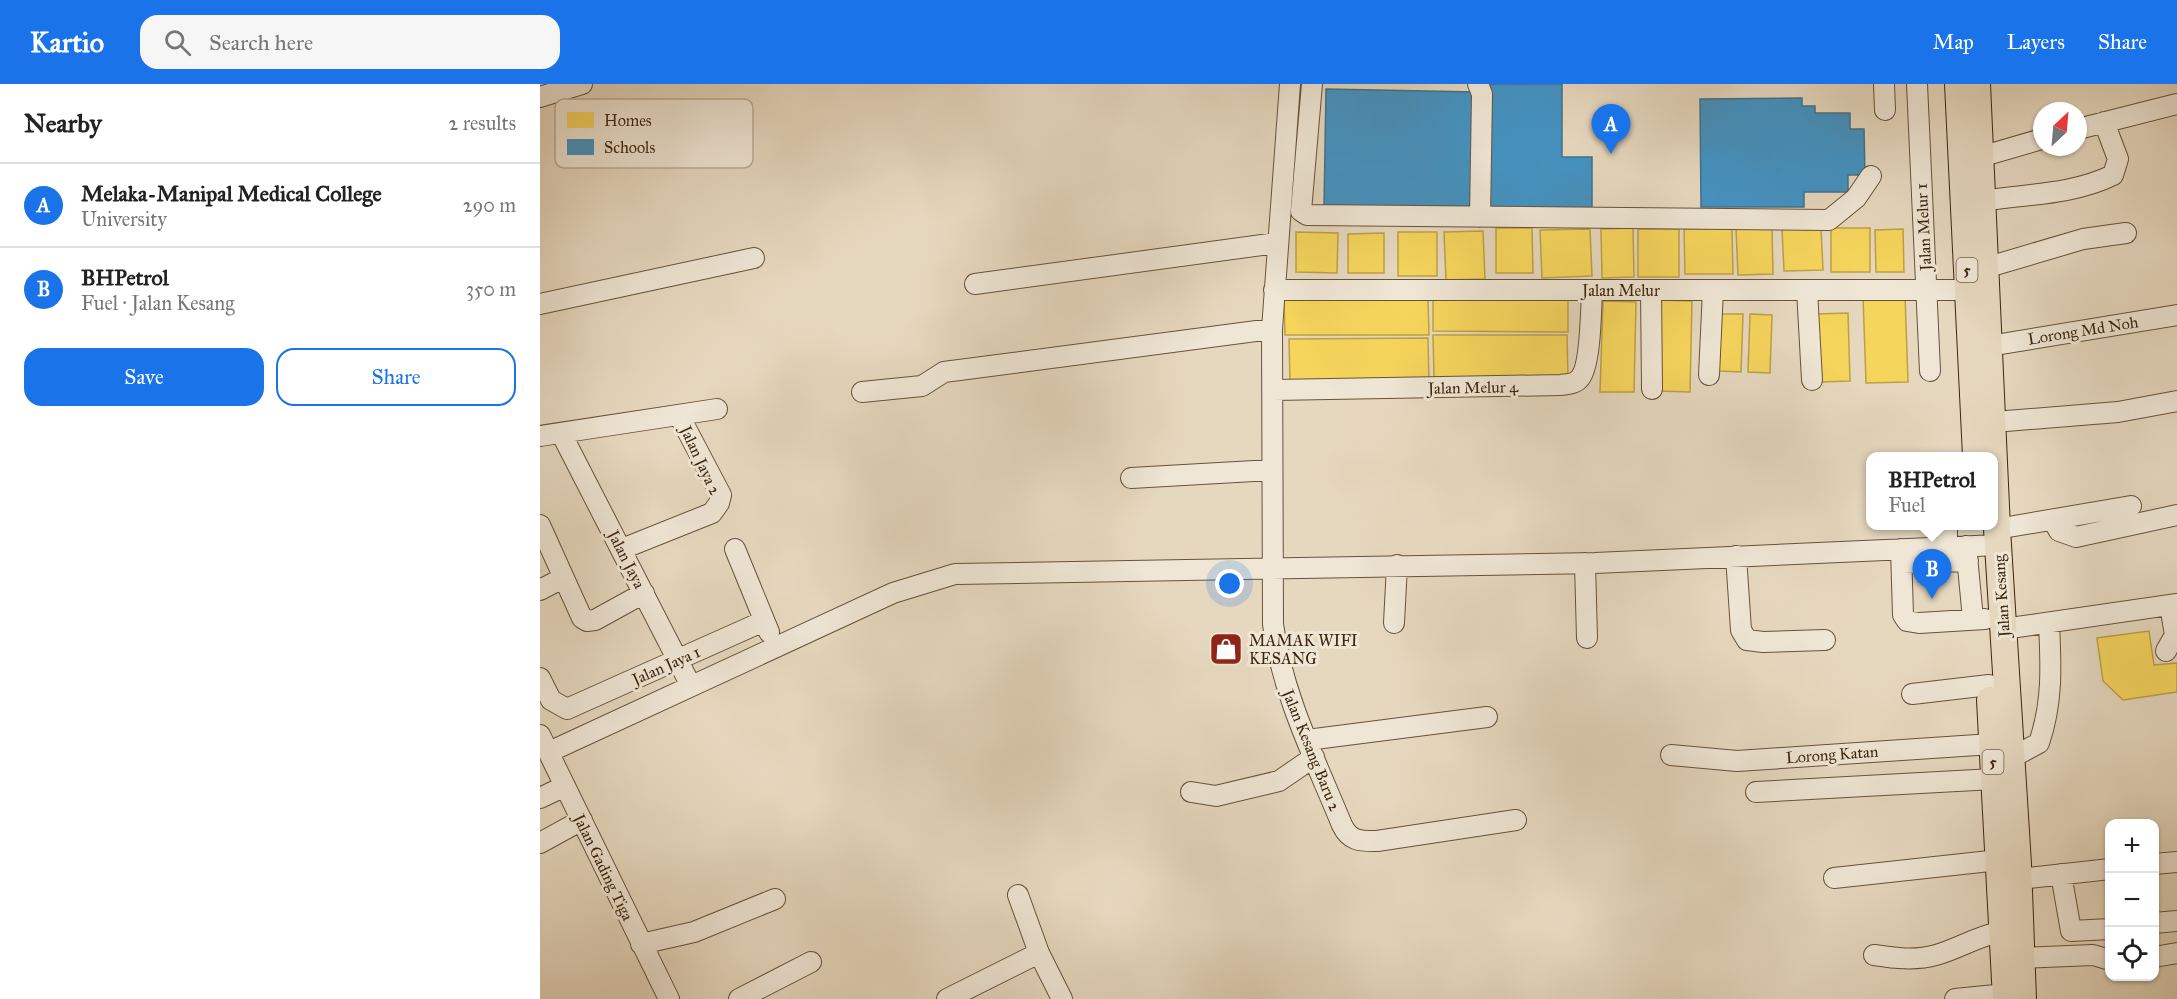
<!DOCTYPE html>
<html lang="en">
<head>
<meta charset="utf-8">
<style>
	body { margin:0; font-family:"IM FELL Great Primer",serif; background:#f6f6f6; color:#222 }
	.controls { position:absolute; right:18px; bottom:18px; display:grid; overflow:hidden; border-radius:12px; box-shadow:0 2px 4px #0004 }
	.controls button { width:54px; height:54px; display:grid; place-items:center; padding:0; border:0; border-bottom:2px solid #e0e0e0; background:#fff; color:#222; font:30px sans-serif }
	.compass { position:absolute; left:1493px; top:18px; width:54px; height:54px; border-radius:50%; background:#fff; box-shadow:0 2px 4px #0004; rotate:26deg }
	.you { position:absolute; left:690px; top:500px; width:21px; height:21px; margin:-15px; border:4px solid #fff; border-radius:50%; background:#1a73e8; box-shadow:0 0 0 9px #1a73e833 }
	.badge { display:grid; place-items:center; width:39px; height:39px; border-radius:50%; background:#1a73e8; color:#fff; font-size:20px; font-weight:700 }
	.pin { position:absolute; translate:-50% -50px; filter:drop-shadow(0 2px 3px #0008) }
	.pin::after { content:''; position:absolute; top:32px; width:21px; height:18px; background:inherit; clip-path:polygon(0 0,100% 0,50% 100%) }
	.popup { position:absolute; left:1326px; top:368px; width:132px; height:78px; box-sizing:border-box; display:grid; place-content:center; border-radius:12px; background:#fff; filter:drop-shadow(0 2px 4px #0005); font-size:20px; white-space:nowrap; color:#767676 }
	.popup b { font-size:22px; color:#222 }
	.popup::after { content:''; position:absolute; left:50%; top:100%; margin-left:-12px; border:12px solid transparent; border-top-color:#fff }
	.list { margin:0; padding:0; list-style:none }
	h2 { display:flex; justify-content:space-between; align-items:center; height:78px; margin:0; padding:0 24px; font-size:26px }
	h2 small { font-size:20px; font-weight:400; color:#767676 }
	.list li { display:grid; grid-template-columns:39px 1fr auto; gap:18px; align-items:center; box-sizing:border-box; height:84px; padding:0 24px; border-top:2px solid #e0e0e0 }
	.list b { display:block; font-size:22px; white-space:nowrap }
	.list p { margin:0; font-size:20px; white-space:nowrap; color:#767676 }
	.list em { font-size:20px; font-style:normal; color:#767676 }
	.actions { display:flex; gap:12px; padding:18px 24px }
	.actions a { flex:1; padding:14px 0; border:2px solid #1a73e8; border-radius:18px; text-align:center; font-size:21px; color:#1a73e8 }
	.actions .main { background:#1a73e8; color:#fff }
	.icon { flex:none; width:33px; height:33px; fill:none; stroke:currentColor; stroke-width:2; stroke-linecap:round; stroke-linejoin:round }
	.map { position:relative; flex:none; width:1637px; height:915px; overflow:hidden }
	header { display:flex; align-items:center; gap:36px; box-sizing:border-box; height:84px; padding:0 30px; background:#1a73e8; color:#fff }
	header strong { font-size:28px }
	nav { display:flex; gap:33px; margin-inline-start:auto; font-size:21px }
	.search { width:420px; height:54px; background:#f6f6f6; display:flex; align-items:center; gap:15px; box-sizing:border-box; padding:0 21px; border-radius:18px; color:#767676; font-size:22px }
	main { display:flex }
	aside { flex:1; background:#fff }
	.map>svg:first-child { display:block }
</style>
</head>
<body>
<header>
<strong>Kartio</strong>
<div class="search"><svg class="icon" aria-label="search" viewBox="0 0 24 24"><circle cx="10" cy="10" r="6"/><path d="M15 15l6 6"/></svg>Search here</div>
<nav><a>Map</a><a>Layers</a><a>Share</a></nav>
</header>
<main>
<aside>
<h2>Nearby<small>2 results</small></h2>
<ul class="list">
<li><span class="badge">A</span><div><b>Melaka-Manipal Medical College</b><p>University</p></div><em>290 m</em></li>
<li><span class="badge">B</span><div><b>BHPetrol</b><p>Fuel · Jalan Kesang</p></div><em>350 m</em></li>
</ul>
<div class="actions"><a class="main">Save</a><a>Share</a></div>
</aside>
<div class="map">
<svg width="1637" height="915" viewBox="0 0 1637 915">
	<rect width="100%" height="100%" fill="#e6d8bf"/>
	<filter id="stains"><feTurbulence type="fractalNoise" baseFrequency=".00333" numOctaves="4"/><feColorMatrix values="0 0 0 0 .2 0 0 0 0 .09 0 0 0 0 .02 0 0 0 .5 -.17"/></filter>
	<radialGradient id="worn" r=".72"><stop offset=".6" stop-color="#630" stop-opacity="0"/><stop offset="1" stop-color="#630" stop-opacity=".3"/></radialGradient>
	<!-- homes -->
	<path fill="#f6d55c" stroke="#bea044" stroke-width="1.5" d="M956 144H992L993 189H956Z
		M1093 144 1094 193 1062 194 1061 145Z
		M1192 144 1193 190H1145L1144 145Z
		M1232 144 1233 190 1198 191 1196 145Z
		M1281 144 1283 186 1244 187 1242 145Z
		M1291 144H1330V188H1291Z
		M1050 145 1052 192 1002 194 1000 146Z
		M1098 145H1139V193H1098Z
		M1363 145 1364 188H1336L1335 146Z
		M943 147 945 195 906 196 904 148Z
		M756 148 798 149 797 189 756 188Z
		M858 148H897V192H858Z
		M844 149V189H808V150Z
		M1365 211 1368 298 1326 299 1323 212Z
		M893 213H1028V248L893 247Z
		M744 215H888L889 251H745Z
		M1119 216 1152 217 1150 308 1117 307Z
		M1063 217 1096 218 1094 308H1060Z
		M1308 229 1310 297 1279 298 1276 230Z
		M1181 230H1203L1201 288 1179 287Z
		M1210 230 1232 231 1230 289 1208 288Z
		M893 251H1027L1028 292 894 293Z
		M888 254 889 299H750L749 255Z
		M1609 547 1614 581 1637 579V608L1583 616 1563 597 1557 554Z"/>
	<!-- schools -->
	<path fill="#4393c3" stroke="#41728c" stroke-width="1.5" d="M950 0H1022V73H1052V124H950Z
		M786 5 936 8 934 126 784 123Z
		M1262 14V22H1275V29H1310V45H1324L1325 91H1308V108H1264V123H1161L1160 15Z"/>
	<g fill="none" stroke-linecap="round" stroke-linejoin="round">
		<defs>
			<path id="minor" d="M750 0 732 245 733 540C742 610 775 675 802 741 810 758 821 757 837 757L976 736
				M772 0 761 127 767 131 1289 136 1316 114 1331 92
				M938 0 942 10 940 133
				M1344 0 1345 26
				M1377 0 1390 287
				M0 13 42 0
				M1538 45 1637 20
				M1440 73 1502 55
				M1442 117C1486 110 1532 111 1573 91L1578 75 1564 38
				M1445 184 1543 155 1586 149
				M435 200 737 159
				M734 206H1428
				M1111 206 1112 305
				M1267 206 1272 296
				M0 220 214 174
				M1449 262 1637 231
				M1169 291 1173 206
				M734 306 1021 301C1027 300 1035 300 1039 295 1051 284 1051 224 1052 206
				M322 308 382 302 404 288 732 245
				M1454 338 1578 328 1637 317
				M21 349 151 602
				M0 352 177 325
				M591 394 732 386
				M1513 436 1519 447 1536 453 1637 431
				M0 441 42 534 47 537 55 536 104 509
				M1407 442V463
				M1457 445 1591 422
				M1426 462 1433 535
				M82 465 172 429 179 419 181 411 140 333
				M195 465 229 548
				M1361 465 1363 531 1367 537 1379 539 1445 535
				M1196 472 1201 546 1207 556 1223 558 1285 556
				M1045 479 1047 554
				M1362 479 1428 477
				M0 506 23 494
				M854 539 857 481
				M1463 545 1637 520
				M1626 567 1635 551 1630 521
				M0 594 11 616 27 625 224 537
				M1372 610 1449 601
				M0 651 129 915
				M767 656 947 633
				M9 668 353 509 415 490 1055 479 1458 461
				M1131 671 1197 677 1452 660
				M1471 674 1499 659C1513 618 1511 581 1509 539
				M651 708 676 712 739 697 774 673
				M1216 708 1454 695
				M0 714 25 702
				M0 759 42 736
				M1614 780 1637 778
				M1521 790 1531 847 1570 845
				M1294 794 1459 776
				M1479 795 1570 785
				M478 811 499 869 522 915
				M1614 839 1637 837
				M101 860 154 848 235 815
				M1334 871C1354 874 1375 877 1396 871 1420 864 1435 853 1463 847
				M1614 873 1637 869
				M1483 874 1553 871 1570 876
				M199 915 271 878
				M407 915 499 869
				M1415 915 1466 910"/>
			<path id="major" d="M1418 0 1436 372
				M1437 0 1457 445 1478 780 1483 915
				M1450 616 1466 915"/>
		</defs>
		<!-- minor casing -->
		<use href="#minor" stroke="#67523a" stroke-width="22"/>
		<!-- major casing -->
		<use href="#major" stroke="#3d260d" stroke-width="28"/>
		<!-- minor -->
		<use href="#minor" stroke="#efe6d5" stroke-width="20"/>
		<!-- major -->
		<use href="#major" stroke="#e6d8bf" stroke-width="26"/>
	</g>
	<!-- icons -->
	<defs>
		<symbol id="shop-square" viewBox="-11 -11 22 22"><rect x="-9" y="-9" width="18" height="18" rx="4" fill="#8f2418" stroke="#efe6d5"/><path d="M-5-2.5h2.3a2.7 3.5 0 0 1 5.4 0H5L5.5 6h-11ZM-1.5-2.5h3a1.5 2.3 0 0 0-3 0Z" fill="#fff"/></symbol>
	</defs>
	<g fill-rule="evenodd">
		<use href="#shop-square" x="667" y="546" width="38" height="38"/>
	</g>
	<g text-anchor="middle" stroke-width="6" stroke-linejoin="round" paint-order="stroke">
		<!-- shield labels -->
		<g fill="#efe6d5" stroke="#726049" stroke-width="1.5">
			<rect x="1416.5" y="174" width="21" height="24" rx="4.5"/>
			<rect x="1442.5" y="666" width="21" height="24" rx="4.5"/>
		</g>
		<g font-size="15" font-weight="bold" fill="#3d260d">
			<text x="1427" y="191">5</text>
			<text x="1453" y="683">5</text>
		</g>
		<!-- street labels -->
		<g font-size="16" fill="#3d260d" stroke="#efe6d5">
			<text transform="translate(1383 143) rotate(-93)" y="6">Jalan Melur 1</text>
			<text x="1081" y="212">Jalan Melur</text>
			<text transform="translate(1543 246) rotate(-9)" y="6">Lorong Md Noh</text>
			<text transform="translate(933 303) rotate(-1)" y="6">Jalan Melur 4</text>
			<text transform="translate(161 376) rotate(65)" y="6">Jalan Jaya 2</text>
			<text transform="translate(87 475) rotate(63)" y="6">Jalan Jaya</text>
			<text transform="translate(1461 512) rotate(-94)" y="6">Jalan Kesang</text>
			<text transform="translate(126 581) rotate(-24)" y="6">Jalan Jaya 1</text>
			<text transform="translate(772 666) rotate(68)" y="6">Jalan Kesang Baru 2</text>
			<text transform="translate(1292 670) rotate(-4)" y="6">Lorong Katan</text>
			<text transform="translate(64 783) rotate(64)" y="6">Jalan Gading Tiga</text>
		</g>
		<!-- poi labels -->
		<g font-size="16" fill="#3d260d" stroke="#efe6d5" text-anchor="start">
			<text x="709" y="562">MAMAK WIFI<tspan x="709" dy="18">KESANG</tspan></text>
		</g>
	</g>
	<!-- legend -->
	<rect x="15" y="15" width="198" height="69" rx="9" fill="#efe6d5" stroke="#baac99" stroke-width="1.5"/>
	<rect x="27" y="28" width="27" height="16" fill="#f6d55c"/>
	<rect x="27" y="55" width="27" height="16" fill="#4393c3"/>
	<g font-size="16" fill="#3d260d">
		<text x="64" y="42">Homes</text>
		<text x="64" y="69">Schools</text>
	</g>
	<rect width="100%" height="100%" filter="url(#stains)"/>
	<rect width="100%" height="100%" fill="url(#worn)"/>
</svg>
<div class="controls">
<button>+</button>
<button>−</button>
<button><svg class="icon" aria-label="locate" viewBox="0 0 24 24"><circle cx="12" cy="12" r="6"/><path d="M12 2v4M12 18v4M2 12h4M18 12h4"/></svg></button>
</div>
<svg class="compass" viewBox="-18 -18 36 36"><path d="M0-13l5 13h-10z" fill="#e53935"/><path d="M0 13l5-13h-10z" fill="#767676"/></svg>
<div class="you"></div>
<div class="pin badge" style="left:1071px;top:70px">A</div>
<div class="pin badge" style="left:1392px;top:515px">B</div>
<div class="popup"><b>BHPetrol</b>Fuel</div>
</div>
</main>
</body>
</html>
